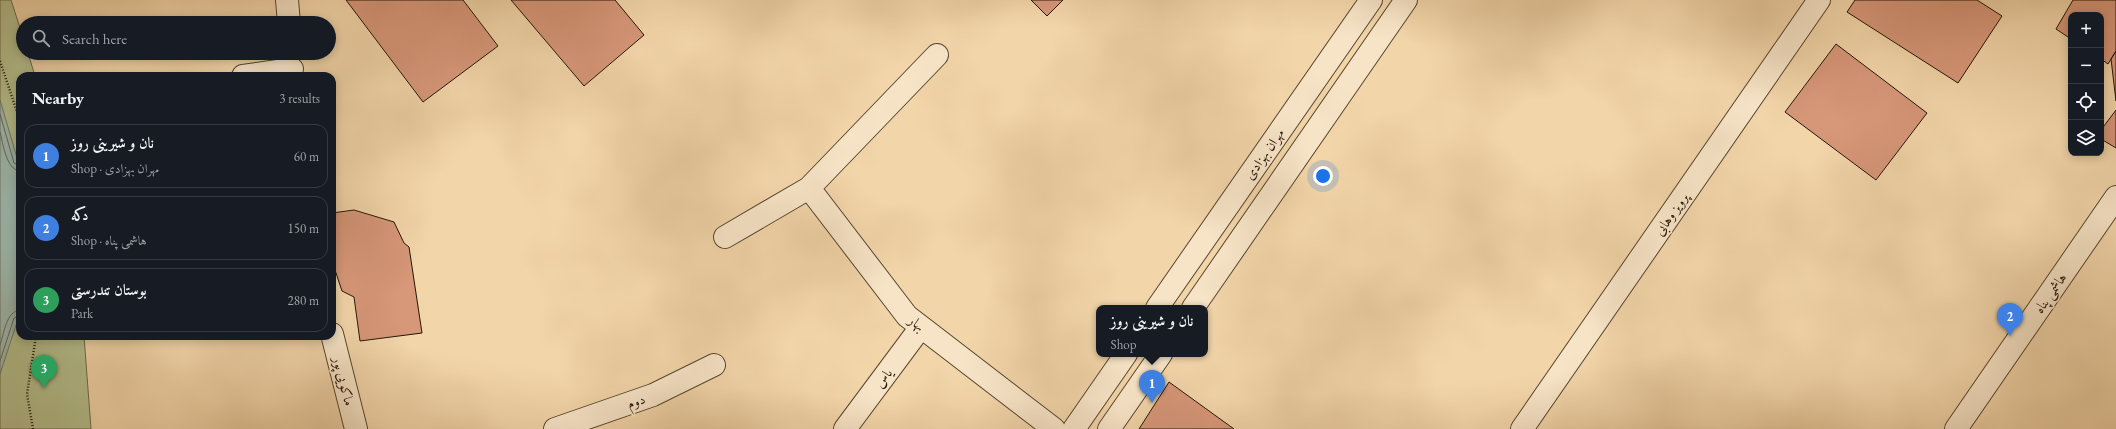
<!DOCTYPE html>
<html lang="en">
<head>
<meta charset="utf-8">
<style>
	body { margin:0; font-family:"EB Garamond",Amiri,serif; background:#242831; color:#f1f3f6 }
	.controls { position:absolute; right:12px; top:12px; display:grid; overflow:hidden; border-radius:8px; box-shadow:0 2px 10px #0003 }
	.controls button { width:36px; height:36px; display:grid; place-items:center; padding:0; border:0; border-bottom:1px solid #363941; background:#171b24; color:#f1f3f6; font:20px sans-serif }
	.you { position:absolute; left:1323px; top:176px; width:14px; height:14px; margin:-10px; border:3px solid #fff; border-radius:50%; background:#1a73e8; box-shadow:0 0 0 6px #1a73e833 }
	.badge { display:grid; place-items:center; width:26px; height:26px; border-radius:50%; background:#c59692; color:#fff; font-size:13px; font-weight:700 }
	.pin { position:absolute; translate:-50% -33px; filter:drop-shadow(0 1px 2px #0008) }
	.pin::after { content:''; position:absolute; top:21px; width:14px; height:12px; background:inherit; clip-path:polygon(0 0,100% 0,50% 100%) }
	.popup { position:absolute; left:1096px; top:305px; width:112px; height:52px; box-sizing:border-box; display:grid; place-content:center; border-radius:8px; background:#171b24; filter:drop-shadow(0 1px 3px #0005); font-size:13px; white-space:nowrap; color:#9ea1a6 }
	.popup b { font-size:15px; color:#f1f3f6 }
	.popup::after { content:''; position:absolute; left:50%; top:100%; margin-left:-8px; border:8px solid transparent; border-top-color:#171b24 }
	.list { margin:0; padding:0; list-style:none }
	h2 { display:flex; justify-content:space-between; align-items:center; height:52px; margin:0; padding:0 16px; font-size:17px }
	h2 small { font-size:13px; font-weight:400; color:#9ea1a6 }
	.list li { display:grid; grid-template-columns:26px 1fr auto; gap:12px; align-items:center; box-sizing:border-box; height:64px; margin:0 8px 8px; padding:0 8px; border:1px solid #363941; border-radius:12px }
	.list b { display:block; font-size:15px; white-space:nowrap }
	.list p { margin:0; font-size:13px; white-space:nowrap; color:#9ea1a6 }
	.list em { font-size:13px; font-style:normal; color:#9ea1a6 }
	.icon { flex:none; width:22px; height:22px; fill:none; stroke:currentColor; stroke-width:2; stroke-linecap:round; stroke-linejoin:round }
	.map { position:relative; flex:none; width:2116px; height:429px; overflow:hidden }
	.search { position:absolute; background:#171b24; box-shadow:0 2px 10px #0003; left:16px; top:16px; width:320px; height:44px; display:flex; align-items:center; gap:10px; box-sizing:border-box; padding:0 14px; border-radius:22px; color:#9ea1a6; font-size:15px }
	.panel { position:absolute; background:#171b24; box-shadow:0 2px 10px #0003; left:16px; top:72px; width:320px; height:268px; border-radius:12px }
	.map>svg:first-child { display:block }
</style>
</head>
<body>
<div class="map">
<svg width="2116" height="429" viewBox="0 0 2116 429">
	<rect width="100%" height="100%" fill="#f2d5a9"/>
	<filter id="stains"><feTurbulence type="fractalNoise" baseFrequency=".005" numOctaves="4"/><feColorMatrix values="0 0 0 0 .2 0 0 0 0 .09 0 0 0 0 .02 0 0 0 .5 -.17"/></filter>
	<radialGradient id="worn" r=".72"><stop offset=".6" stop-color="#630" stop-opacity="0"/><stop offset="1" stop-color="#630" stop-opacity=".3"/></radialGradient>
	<!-- green -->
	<path fill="#b4be8d" stroke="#6c6a4a" d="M0 0H11L23 37V53H28L35 76H20V194L0 135Z
		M20 265V336H84L91 429H0V346Z"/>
	<!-- water -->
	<path fill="#9cb8ae" stroke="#6c776b" d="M0 100 20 168V313L0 374Z"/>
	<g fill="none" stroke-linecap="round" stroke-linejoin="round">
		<!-- shore -->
		<path stroke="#60675a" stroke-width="1" d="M0 114 14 163 20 166
			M0 132C3 143 6 170 20 171
			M0 345C4 334 6 311 20 310
			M0 361 14 318 20 315"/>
	</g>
	<!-- building -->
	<path fill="#d79779" stroke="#231606" d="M346 0H463L498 46 423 102Z
		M511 0H615L644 35 584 86Z
		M1031 0H1063L1047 16Z
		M1855 0H1977L2002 16 1958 83 1847 12Z
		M2073 0H2116V51L2108 64 2101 59V15H2071V39L2056 29Z
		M1836 44 1927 113 1876 180 1785 112Z
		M2116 51V101L2111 59Z
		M2116 110V148L2101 139V130Z
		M354 210 394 222 404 243 409 247 422 333 360 341 354 297 342 291 335 270 332 268V213Z
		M1169 382 1234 429H1139Z"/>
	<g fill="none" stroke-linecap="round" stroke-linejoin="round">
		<defs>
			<path id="minor" d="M287 0 289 23
				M243 76 292 69
				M809 188 907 316 1054 429
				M725 237 809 188 937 55
				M1157 308 1371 0
				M1193 308 1406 0
				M332 334 356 429
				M555 429 653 395 714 365
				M845 429 921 327
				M1074 429 1126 354
				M1109 429 1161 354
				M1522 429 1819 0
				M1956 429 2116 197"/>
		</defs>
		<!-- minor casing -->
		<use href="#minor" stroke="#57462f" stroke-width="24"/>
		<!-- path -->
		<path stroke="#231606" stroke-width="2.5" stroke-dasharray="1 2" stroke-linecap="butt" d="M0 61 20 121
			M33 429 27 394 36 336"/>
		<!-- minor -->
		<use href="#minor" stroke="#f7e4c7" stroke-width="22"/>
	</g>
	<g text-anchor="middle" stroke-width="3.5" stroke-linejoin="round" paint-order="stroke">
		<!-- street labels -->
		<g font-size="14" fill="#231606" stroke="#f7e4c7">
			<text transform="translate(1264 154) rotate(-55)" y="5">مهران بهزادی</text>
			<text transform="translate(1671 214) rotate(-55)" y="5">پرویز وهابی</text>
			<text transform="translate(2050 293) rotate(-55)" y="5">هاشمی پناه</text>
			<text transform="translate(917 323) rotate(38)" y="5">بهار</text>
			<text transform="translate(883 378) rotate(-54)" y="5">یاس</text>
			<text transform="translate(344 381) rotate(76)" y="5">ماکویی‌ پور</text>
			<text transform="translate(636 401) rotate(-19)" y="5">دوم</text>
		</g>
	</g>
	<rect width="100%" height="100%" filter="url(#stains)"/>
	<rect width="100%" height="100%" fill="url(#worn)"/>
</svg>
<div class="controls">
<button>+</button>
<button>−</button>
<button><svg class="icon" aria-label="locate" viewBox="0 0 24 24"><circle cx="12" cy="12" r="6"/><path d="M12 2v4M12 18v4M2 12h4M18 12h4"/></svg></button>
<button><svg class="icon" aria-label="layers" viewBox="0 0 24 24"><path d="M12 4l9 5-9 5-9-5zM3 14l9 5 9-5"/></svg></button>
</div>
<div class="you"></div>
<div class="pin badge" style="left:1152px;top:403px;background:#3f7fe0">1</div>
<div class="popup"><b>نان و شیرینی روز</b>Shop</div>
<div class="pin badge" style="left:2010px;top:336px;background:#3f7fe0">2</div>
<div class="pin badge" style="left:44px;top:388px;background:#2e9e5b">3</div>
<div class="search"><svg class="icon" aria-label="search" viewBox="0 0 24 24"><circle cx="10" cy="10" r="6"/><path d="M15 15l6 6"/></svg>Search here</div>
<section class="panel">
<h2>Nearby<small>3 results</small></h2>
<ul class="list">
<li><span class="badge" style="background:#3f7fe0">1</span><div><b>نان و شیرینی روز</b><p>Shop · مهران بهزادی</p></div><em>60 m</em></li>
<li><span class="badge" style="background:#3f7fe0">2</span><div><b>دکه</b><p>Shop · هاشمی پناه</p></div><em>150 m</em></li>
<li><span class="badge" style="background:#2e9e5b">3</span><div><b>بوستان تندرستی</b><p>Park</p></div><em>280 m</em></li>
</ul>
</section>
</div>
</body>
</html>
